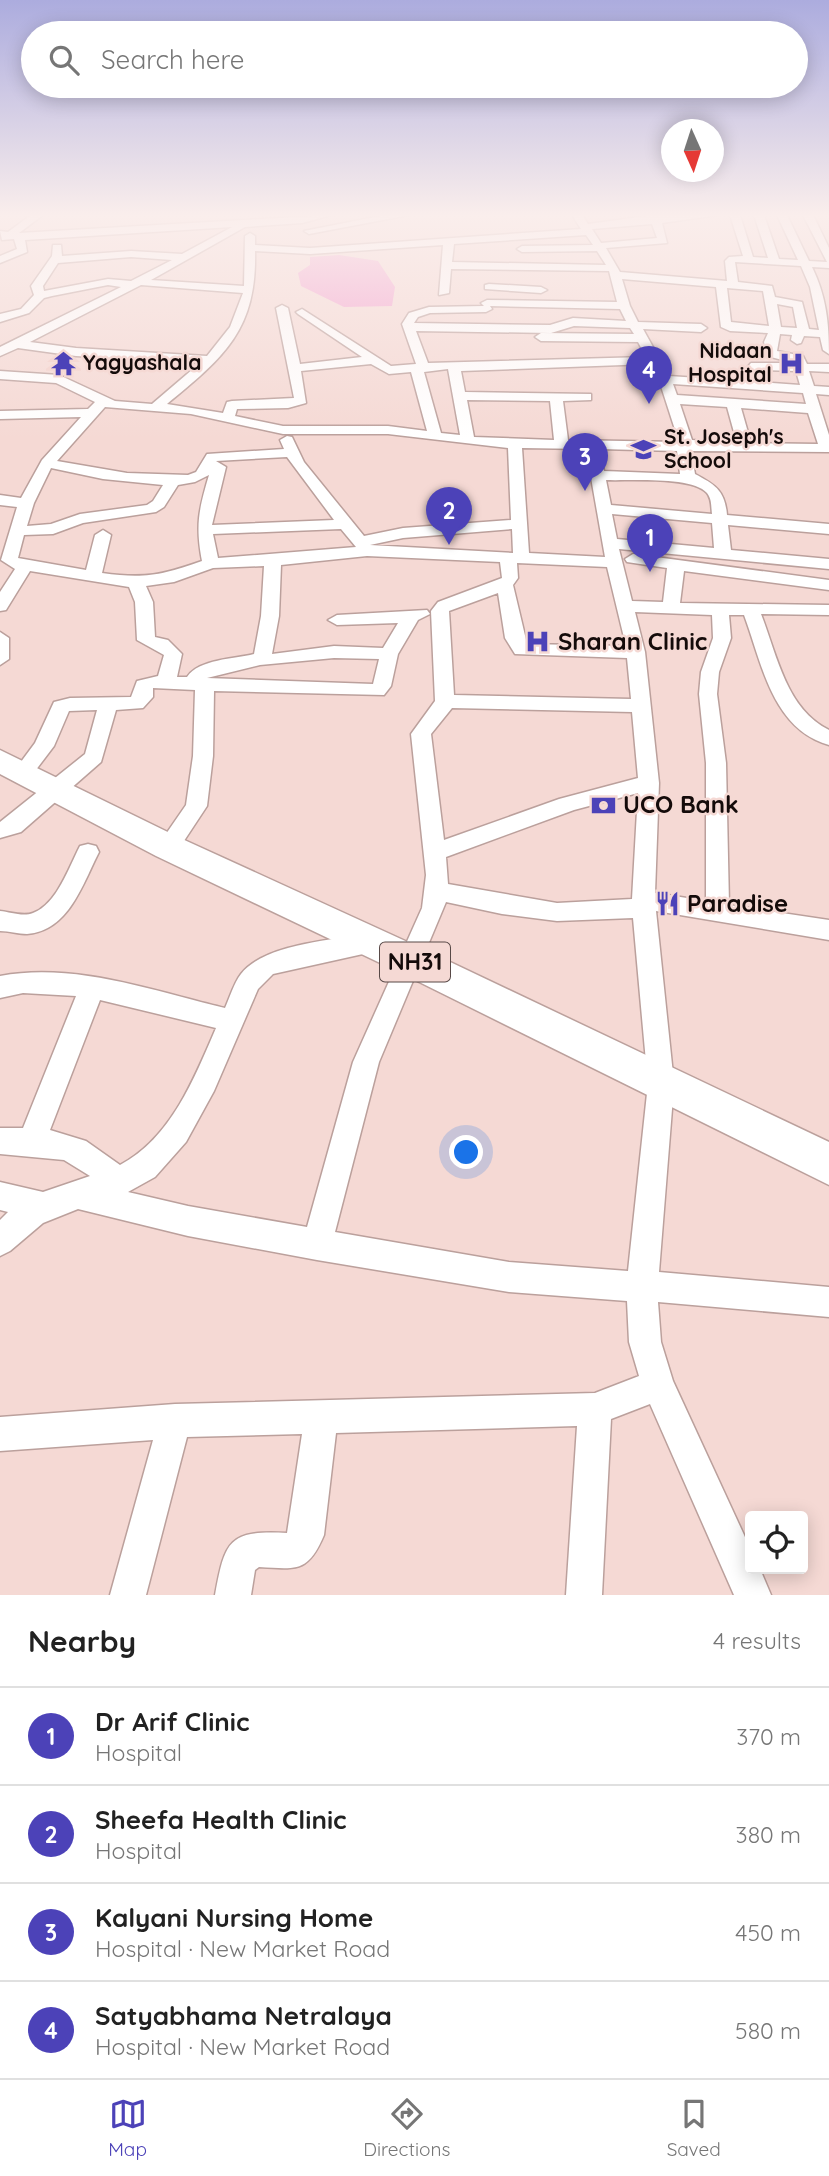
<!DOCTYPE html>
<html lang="en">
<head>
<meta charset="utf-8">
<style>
	body { margin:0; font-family:Quicksand,sans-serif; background:#f6f6f6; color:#222 }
	.controls { position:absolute; right:21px; bottom:21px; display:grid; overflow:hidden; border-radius:7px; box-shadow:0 4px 18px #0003 }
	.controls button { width:63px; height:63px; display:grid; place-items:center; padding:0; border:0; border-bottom:2px solid #e0e0e0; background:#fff; color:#222; font:35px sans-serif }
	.compass { position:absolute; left:661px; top:119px; width:63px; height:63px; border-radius:50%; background:#fff; box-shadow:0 4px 18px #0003; rotate:177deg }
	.you { position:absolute; left:467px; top:1153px; width:24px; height:24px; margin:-18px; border:5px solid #fff; border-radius:50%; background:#1a73e8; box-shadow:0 0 0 10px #1a73e833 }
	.badge { display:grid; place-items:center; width:46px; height:46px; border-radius:50%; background:#4c42b8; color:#fff; font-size:23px; font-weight:700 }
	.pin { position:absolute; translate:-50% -58px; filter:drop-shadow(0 2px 4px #0008) }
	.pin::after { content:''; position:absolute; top:37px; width:24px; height:21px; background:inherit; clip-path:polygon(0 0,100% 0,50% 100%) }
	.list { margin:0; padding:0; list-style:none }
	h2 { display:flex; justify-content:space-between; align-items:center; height:91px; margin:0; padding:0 28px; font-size:30px }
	h2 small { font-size:23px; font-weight:400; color:#767676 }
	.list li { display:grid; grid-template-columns:46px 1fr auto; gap:21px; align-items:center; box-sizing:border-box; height:98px; padding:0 28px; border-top:2px solid #e0e0e0 }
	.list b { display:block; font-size:26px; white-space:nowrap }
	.list p { margin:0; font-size:23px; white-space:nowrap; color:#767676 }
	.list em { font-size:23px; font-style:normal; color:#767676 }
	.icon { flex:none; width:38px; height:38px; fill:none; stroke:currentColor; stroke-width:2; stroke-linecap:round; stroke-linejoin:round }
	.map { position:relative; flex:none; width:829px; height:1595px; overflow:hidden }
	.search { position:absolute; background:#fff; box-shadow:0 4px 18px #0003; left:21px; right:21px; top:21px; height:77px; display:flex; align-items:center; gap:18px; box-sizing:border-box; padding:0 24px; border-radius:38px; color:#767676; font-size:26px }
	.sheet { height:483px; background:#fff }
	nav { display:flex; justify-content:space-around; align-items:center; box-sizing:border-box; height:98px; border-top:2px solid #e0e0e0; background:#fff; font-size:19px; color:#767676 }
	nav a { display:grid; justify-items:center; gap:4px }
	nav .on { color:#4c42b8 }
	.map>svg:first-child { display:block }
</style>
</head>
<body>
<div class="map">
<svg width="829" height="1595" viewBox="0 0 829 1595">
	<rect width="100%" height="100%" fill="#f5d9d4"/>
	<!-- water -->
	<path fill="#f39fcf" d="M339 255 378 261 395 287 392 306 344 307 301 286 298 273 310 265V257Z"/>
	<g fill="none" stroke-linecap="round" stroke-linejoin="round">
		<defs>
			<path id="minor" d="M31 215H43L19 233 332 215 302 223 245 227 151 280 244 286 245 236 250 233 255 236V245L310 248 581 229 572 215H582L588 224 654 215H718L662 223 667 243 606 248 620 272 727 281 725 261 729 257 743 256 730 215H740L753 257 768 258 754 215H764L779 259 798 260 777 215H787L809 261 827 262 803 215H813L829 248V268L812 267C826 296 829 322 829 354L823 350 820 337 804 336 801 343 797 344 791 340 792 335 780 334 777 351 803 356 807 364H829V372L809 371 814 386 829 387V395L816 394 829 435V452L691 451 695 474C716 485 725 491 727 515L829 524V534L728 525 731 550 829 559V569L619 549 632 601 663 602 667 568 627 562 625 559 633 554 829 580V590L684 571 680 603 829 605V615L761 614C777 655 786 709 829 730V745C772 729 762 663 744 615H729L731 638 719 672 717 694 726 763 729 905 829 920V940L656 911 674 1084 659 1272 829 1287V1317L658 1302 661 1342 673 1381 750 1548V1569H760L771 1595H734L650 1404 611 1419 602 1595H566L577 1426 336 1433 324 1535C308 1573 297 1569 259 1567L255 1570 251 1595H215C225 1540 229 1530 287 1533L302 1434 187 1437 146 1595H110L153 1440 0 1451V1417L175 1404 595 1393 639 1376 629 1342 627 1301 509 1292 317 1260 188 1236 78 1209 43 1223 10 1251 0 1256V1220L8 1212 0 1210V1182L43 1192 90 1176 64 1160 0 1154V1128H23L76 996 23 993 0 998V976C75 962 153 991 225 1008 230 997 234 983 241 974 265 943 336 940 373 933L381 936 385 943 381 950 273 974 258 989 214 1091 186 1142 155 1177 128 1192 188 1206 307 1227 353 1062 422 908 426 875 411 734 435 701 431 611 438 602 502 578 500 562 367 556 281 565 279 616 272 654 334 646 383 648 398 623 337 625 328 620 337 615 427 610 430 614 418 620 398 654 391 686 384 695 214 691 213 756 207 806 176 853 168 855 160 853 157 847 186 805 193 756 195 690 153 688V697L143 708 116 710 101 762 21 832 0 838V822L85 754 97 710 69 711 54 746 29 779H15L12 774 35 743 54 702 70 698 131 697 137 681 158 676 164 655 137 640 135 602 129 587 30 571 6 610 0 611V592L15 569 1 560 17 507 0 505V495L21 498 42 460 81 417 0 419V411L88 409 95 402 56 383 0 379V371L59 375 115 401 152 404 200 363 76 356 18 348 0 356V347L121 287 108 285 52 296 44 298 29 313 0 322V314L21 309 34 295 31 286 52 256 53 245H61L62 256 131 251 182 254 232 227 25 240 27 252 0 263V256L17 249 14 239 2 240 0 231 8 232ZM652 224 657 238 601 243 592 229ZM586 235 593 245 522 246 517 249 522 252 597 251 606 265 452 262 454 244ZM443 245 439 295 449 293 451 269 609 271 617 302 487 300 481 303 484 306 429 307 409 313 402 324 416 364 391 366 302 309 296 312 298 314 362 357 300 364 288 308 282 305 276 308 294 398 232 401 227 402 223 413 167 404C224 357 257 330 255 251L310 254ZM131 257 172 260 131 281 108 279 44 291 43 286 58 263ZM735 262 801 266 810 287 819 330 809 329 802 302 775 297 772 286 738 282ZM622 279 716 287 721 327 730 331 768 333 764 342 767 356 794 363H751L743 372 744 381 669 376 643 329 701 332 707 328 701 324 638 322 630 306ZM141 285 243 293 230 327 207 356 76 348 30 342ZM727 288 763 291 769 326 731 322ZM777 304 793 307 797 328 781 327ZM490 306 620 309 626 321 573 318 550 325 414 323 418 317 430 313 486 312 492 309ZM574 326 630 328 634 334 541 333 535 337 541 341 638 342 646 357 428 363 416 331 551 333ZM371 364 389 374 411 372 427 431 388 426H283L235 416 237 409 288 408 306 403 301 371ZM650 364 659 380 679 442 568 440 563 401 591 400V394L465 392 461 371ZM448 369 460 435 441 433 424 372ZM758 370 796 371 800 385 757 382 755 373ZM673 384 803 393 806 404 677 395ZM467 400 550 401 554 440 474 437ZM680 404 727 407 737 443 692 440ZM105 407 191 414 283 434H388L508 448 511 520 403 528 364 536 304 462 292 437 287 436 280 440 284 449 207 454 196 472 188 475 127 473 57 461ZM741 408 808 413 818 444 751 443ZM522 448 586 449 605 557 529 553ZM600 449 677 451 680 474 604 471ZM287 457 334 520 212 525 226 467 216 461ZM51 468 103 479 163 485 153 501 147 505 80 514 51 524 27 526 34 503ZM209 475C199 509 195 525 202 561 162 575 145 579 102 573L111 535 103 530 95 535 86 570 18 558 24 535 53 534 83 523 156 512 164 507 178 485 195 482ZM606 480C629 481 692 476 707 493 712 499 711 507 712 514L611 505ZM612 514 712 523 714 548 617 539ZM341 529 356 547 218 558 213 534ZM512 529 513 553 370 545 403 538ZM517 563 607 567 626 646 527 644 513 585 518 578ZM264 566 261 616 254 654C234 659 199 659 187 677H177L182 654 168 640 155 637 153 602 146 586 174 582 213 568ZM498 593 505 638 515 654 627 658 631 699 454 695 449 611ZM635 612 712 615 713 638 701 672 699 694 706 763V901L655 893 659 783 645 652ZM334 658 379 659 373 684 207 678 260 665ZM452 708 632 712 638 778 559 799 444 840 431 734ZM638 793 632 899 557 903 448 884 446 857 574 810ZM446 902 502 914 557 921 633 918 648 1084 628 1271 509 1262 335 1232 379 1062ZM100 1000 216 1028C194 1079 171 1138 120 1165L86 1141 50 1130Z
				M385 215H409L309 234 304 231Z
				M489 284 541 287 547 290 541 293 485 289V285Z
				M0 632 9 638V659L0 665Z
				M88 844 96 846 99 852C83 883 69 931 27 934 18 934 9 931 0 931V911C10 912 23 917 33 913 57 904 69 867 80 846Z"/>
			<path id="highway" d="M0 750 180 838 425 950 829 1142V1185L399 972 156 856 0 774Z"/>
		</defs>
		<!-- minor casing -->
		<use href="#minor" stroke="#bba09c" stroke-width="3"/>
		<!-- highway casing -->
		<use href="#highway" stroke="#bba09c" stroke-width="3"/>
		<!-- minor -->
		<use href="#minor" fill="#fff" fill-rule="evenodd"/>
		<!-- highway -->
		<use href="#highway" fill="#fff" fill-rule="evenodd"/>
	</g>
	<!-- sky -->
	<linearGradient id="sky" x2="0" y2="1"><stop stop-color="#acacde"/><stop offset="0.49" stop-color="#faeeec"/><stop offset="1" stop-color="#faeeec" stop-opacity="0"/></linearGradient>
	<rect width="829" height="439" fill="url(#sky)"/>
	<!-- icons -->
	<defs>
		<symbol id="temple-bare" viewBox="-9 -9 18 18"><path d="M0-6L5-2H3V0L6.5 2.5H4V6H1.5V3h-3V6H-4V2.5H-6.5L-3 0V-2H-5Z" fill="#4c42b8" stroke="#f5d9d4" stroke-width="2.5" paint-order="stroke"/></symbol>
		<symbol id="hospital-bare" viewBox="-9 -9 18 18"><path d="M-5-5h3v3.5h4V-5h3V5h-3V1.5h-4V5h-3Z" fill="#4c42b8" stroke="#f5d9d4" stroke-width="2.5" paint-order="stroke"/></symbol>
		<symbol id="school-bare" viewBox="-9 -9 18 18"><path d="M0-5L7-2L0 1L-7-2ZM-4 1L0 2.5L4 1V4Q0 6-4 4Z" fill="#4c42b8" stroke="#f5d9d4" stroke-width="2.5" paint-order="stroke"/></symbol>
		<symbol id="bank-bare" viewBox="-9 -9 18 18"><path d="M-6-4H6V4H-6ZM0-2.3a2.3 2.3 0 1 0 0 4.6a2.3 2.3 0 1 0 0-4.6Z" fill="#4c42b8" stroke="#f5d9d4" stroke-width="2.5" paint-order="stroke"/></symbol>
		<symbol id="restaurant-bare" viewBox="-9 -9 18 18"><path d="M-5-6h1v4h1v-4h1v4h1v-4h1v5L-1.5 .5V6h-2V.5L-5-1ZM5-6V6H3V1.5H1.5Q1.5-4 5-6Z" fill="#4c42b8" stroke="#f5d9d4" stroke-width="2.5" paint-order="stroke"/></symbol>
	</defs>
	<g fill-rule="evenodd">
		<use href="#temple-bare" x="46" y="346" width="35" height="35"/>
		<use href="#hospital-bare" x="774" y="346" width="35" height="35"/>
		<use href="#school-bare" x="626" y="432" width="35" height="35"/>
		<use href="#hospital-bare" x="520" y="624" width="35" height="35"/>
		<use href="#bank-bare" x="586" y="788" width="35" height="35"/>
		<use href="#restaurant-bare" x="650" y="886" width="35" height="35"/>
	</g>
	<g text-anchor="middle" stroke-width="5" stroke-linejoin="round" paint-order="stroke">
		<!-- far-poi labels -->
		<g font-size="21" font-weight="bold" fill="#140b0a" stroke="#f5d9d4" text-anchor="start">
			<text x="772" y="358" text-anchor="end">Nidaan<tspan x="772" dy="24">Hospital</tspan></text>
			<text x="83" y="370">Yagyashala</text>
			<text x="664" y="444">St. Joseph's<tspan x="664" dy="24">School</tspan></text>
		</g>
		<!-- shield labels -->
		<rect fill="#f5d9d4" stroke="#584947" stroke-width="2" x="380" y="942.5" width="70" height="39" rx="5"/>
		<g font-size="23" font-weight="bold" fill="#140b0a">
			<text x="415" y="970">NH31</text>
		</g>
		<!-- poi labels -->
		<g font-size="24" font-weight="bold" fill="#140b0a" stroke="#f5d9d4" text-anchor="start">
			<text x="558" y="650">Sharan Clinic</text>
			<text x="623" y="813">UCO Bank</text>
			<text x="687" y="912">Paradise</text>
		</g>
	</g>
</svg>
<div class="controls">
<button><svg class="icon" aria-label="locate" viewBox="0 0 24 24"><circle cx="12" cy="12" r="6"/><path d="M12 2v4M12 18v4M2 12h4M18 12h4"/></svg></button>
</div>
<svg class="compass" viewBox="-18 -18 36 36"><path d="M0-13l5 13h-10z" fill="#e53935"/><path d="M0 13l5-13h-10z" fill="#767676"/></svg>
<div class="you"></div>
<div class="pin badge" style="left:650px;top:572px">1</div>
<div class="pin badge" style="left:449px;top:545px">2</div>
<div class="pin badge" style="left:585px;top:491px">3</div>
<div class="pin badge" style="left:649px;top:404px">4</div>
<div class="search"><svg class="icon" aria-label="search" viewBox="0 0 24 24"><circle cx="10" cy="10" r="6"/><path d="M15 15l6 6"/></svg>Search here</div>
</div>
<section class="sheet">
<h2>Nearby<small>4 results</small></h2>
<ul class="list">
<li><span class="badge">1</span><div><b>Dr Arif Clinic</b><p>Hospital</p></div><em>370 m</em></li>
<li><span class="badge">2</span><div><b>Sheefa Health Clinic</b><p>Hospital</p></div><em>380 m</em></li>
<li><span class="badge">3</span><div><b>Kalyani Nursing Home</b><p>Hospital · New Market Road</p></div><em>450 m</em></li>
<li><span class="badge">4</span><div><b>Satyabhama Netralaya</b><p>Hospital · New Market Road</p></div><em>580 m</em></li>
</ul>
</section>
<nav>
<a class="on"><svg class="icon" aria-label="map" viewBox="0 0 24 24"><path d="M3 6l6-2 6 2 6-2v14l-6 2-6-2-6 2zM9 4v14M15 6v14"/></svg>Map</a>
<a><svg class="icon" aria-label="directions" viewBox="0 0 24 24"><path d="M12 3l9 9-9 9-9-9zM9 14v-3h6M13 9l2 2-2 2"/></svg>Directions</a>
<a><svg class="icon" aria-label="saved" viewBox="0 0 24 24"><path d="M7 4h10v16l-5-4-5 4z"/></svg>Saved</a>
</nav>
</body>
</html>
